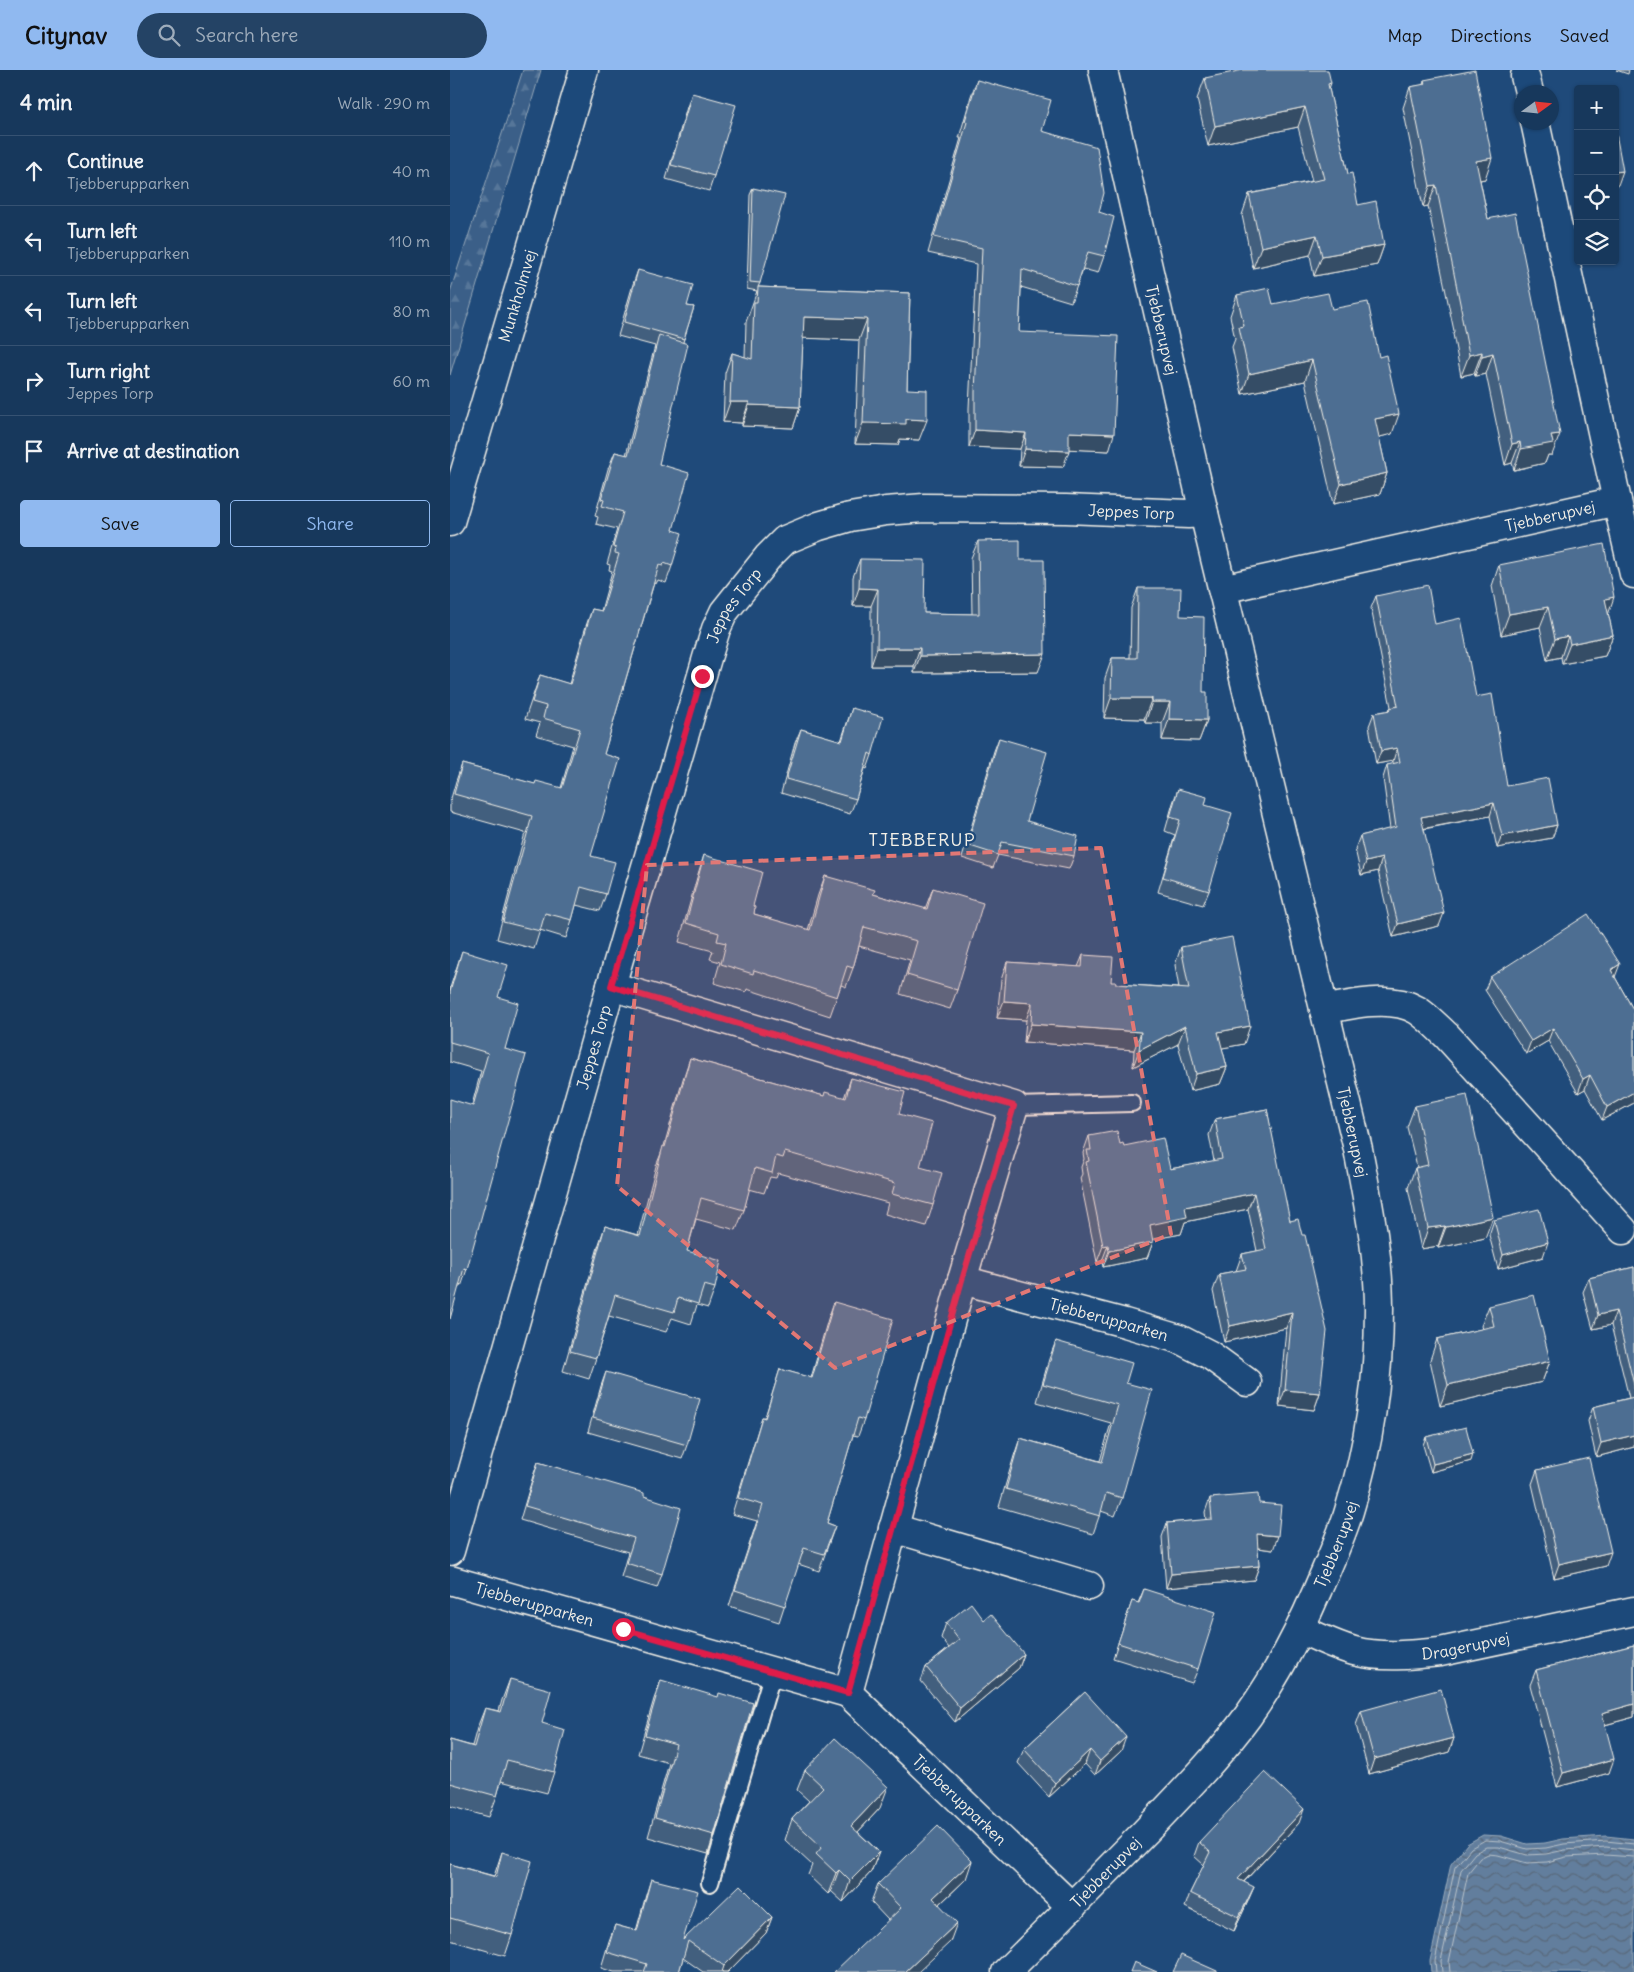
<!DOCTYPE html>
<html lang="en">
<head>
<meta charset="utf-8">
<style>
	body { margin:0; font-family:Delius,sans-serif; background:#244365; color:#f1f3f6 }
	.controls { position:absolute; right:15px; top:15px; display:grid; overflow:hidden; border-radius:5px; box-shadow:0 1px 4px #0004 }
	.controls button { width:45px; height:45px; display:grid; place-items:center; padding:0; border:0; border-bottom:1px solid #365272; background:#17385c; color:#f1f3f6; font:25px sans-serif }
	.compass { position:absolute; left:1064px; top:15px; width:45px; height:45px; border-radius:50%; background:#17385c; box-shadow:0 1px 4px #0004; rotate:75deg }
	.stop { position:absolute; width:15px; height:15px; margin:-11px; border:4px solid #e11d48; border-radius:50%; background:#fff }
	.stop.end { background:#e11d48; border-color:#fff; box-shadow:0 1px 5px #0008 }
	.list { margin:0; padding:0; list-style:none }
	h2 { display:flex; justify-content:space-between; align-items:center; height:65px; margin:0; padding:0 20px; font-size:21px }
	h2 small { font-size:16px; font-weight:400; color:#9eacbb }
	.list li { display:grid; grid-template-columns:32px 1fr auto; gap:15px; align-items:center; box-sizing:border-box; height:70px; padding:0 20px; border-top:1px solid #365272 }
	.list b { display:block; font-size:19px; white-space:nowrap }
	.list p { margin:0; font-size:16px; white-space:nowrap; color:#9eacbb }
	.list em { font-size:16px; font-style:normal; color:#9eacbb }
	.actions { display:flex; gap:10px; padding:15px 20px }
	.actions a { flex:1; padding:11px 0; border:1px solid #90b9f0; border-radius:5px; text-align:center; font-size:18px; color:#90b9f0 }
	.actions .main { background:#90b9f0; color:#111 }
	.icon { flex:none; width:28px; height:28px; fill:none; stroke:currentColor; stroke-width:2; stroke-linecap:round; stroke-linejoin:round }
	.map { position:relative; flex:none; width:1184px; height:1902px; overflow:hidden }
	header { display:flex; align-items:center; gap:30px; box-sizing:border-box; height:70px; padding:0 25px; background:#90b9f0; color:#111 }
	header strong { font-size:24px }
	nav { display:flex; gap:28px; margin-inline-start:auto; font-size:18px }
	.search { width:350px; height:45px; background:#244365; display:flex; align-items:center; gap:12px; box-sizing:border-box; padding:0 18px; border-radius:28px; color:#9eacbb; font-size:19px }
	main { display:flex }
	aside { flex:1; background:#17385c }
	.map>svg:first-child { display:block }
</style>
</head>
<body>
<header>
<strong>Citynav</strong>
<div class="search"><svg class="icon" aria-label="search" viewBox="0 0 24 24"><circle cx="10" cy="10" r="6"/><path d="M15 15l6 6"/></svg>Search here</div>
<nav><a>Map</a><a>Directions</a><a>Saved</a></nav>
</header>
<main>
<aside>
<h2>4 min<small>Walk · 290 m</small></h2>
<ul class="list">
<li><svg class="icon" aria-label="ahead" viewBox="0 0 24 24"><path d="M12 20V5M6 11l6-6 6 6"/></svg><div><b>Continue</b><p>Tjebberupparken</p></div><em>40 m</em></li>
<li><svg class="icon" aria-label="left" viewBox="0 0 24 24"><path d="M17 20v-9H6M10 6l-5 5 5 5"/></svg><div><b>Turn left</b><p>Tjebberupparken</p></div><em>110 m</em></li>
<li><svg class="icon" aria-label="left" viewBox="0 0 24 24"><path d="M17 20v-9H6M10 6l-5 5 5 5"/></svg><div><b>Turn left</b><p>Tjebberupparken</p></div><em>80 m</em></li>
<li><svg class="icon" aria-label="right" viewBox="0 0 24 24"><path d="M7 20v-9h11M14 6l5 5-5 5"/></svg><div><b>Turn right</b><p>Jeppes Torp</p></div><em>60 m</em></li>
<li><svg class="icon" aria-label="arrive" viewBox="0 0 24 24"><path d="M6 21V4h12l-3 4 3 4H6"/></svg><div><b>Arrive at destination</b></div></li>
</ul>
<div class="actions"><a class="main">Save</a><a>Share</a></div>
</aside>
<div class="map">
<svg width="1184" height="1902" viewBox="0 0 1184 1902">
	<defs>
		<pattern id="forest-firs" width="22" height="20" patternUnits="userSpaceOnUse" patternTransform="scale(1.25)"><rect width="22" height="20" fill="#3a5f88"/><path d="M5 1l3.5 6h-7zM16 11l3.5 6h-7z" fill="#577699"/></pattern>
		<pattern id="water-waves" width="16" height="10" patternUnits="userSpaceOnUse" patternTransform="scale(1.25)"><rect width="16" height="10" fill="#627e9d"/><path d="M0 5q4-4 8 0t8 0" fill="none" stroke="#58687a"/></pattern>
	</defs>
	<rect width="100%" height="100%" fill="#1f4a7a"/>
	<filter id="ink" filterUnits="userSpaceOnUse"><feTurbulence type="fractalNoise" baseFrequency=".02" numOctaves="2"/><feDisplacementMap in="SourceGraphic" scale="10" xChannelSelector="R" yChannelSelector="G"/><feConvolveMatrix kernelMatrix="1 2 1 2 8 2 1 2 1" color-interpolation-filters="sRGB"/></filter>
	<g filter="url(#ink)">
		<!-- forest -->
		<path fill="url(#forest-firs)" stroke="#97a8b8" d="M73 0H91L0 305V222Z"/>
		<!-- water -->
		<path fill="url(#water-waves)" stroke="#9cacbb" d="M1033 1765 1051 1766 1077 1774 1095 1773 1113 1769 1156 1766 1184 1769V1902H981L980 1891 1001 1794 1017 1774Z"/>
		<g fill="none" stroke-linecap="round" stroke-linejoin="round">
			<!-- shore -->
			<path stroke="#bac3ca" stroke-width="1" d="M986 1902 985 1891 1005 1797 1021 1778 1035 1770 1050 1771 1077 1779 1096 1778 1114 1774 1156 1771 1184 1774
				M992 1902 991 1891 1011 1800 1025 1783 1036 1777H1049L1077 1785 1096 1784 1115 1780 1156 1777 1184 1780
				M1000 1902 999 1892 1018 1803 1030 1788 1038 1784 1048 1785 1077 1793 1097 1792 1116 1787 1155 1785 1184 1787"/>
			<defs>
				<path id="service" d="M564 1036 682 1033
					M260 1813 323 1602"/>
				<g id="minor">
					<path d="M1075 6 1079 22"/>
					<path d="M1167 431 1184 504"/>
					<path id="s1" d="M772 519 1167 431 1085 52"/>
					<path id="s2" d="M161 916 564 1036 512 1210 398 1623 622 1837"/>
					<path d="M874 940C901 934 942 925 967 940 978 947 987 957 997 966L1173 1160"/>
					<path id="s3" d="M512 1210 675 1253 729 1269 760 1285 797 1312"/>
					<path d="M443 1458 639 1516"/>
					<path id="s4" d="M0 1481 161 916 257 588 266 559 274 542 318 487 335 470 369 456 400 447 436 441 474 438 616 439 738 444 754 443"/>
					<path id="s5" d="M0 1510 398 1623"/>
					<path id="s6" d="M850 1559C867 1567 886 1576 904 1581 931 1588 963 1585 990 1582L1184 1541"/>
					<path id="s7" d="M556 1902C604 1855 650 1808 697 1760 732 1723 768 1687 798 1646 826 1607 848 1565 867 1521 878 1495 891 1468 899 1441 919 1377 929 1306 929 1239 929 1185 918 1132 908 1079L754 443 653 0"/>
				</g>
				<g id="tertiary">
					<path id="s8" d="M0 452 134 0"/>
				</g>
			</defs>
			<!-- service casing -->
			<use href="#service" stroke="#f4f1e8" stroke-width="20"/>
			<!-- minor casing -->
			<use href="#minor" stroke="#f4f1e8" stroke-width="31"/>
			<!-- tertiary casing -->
			<use href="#tertiary" stroke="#f4f1e8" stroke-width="31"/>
			<!-- service -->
			<use href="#service" stroke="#1f4a7a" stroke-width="16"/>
			<!-- minor -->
			<use href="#minor" stroke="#1f4a7a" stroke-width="28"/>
			<!-- tertiary -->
			<use href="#tertiary" stroke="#1f4a7a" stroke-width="28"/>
		</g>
		<!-- wall -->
		<path fill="#425f7e" stroke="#f4f1e8" d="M1166 0H1179L1178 4Z
			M755 8 881 13 879 19 898 104 908 135 934 175 927 195 864 206 860 185 803 198 792 145 799 124 862 111 848 57 758 76 747 29Z
			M527 10 592 61 649 142 654 186 648 203 633 199 621 232 571 217 569 262 659 381 619 379 613 397 569 396 570 379 519 377V338L526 194 478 183 511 68H509L521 26Z
			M974 10 1035 109 1030 110 1038 149 1102 385H1098L1095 393 1064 400 1062 393 1055 395 1036 304 1025 306 1024 303 1011 306 1003 264 1004 261 978 136 973 137 953 38 960 17 973 15Z
			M242 23 264 106 259 121 216 109 237 37Z
			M1128 58V75L1126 63Z
			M303 118 310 213 308 217 460 223 457 319 469 370 450 369 448 375 405 374 409 270 353 268 350 337 343 358 292 356V353L273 352 275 303 282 283 295 287 296 252 307 221 297 219 300 125Z
			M188 200 237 236 244 237 233 272 209 394 223 460 222 496 216 513 208 510 206 514 204 513 154 684 141 786 156 824 150 841 126 835 122 850 116 868 90 860 84 879 47 869 75 763 0 742V732L6 711 12 694 84 714 111 718 123 676 86 665 90 653 75 649 90 605 119 614 136 556 142 539 151 541 162 501 159 500 160 495 157 494 167 459 146 454 148 447 145 446 158 399 165 382 176 385 205 276 168 266 183 214Z
			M787 225 823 234 882 239 942 364 929 367 937 403 930 424 883 434 855 311 792 324 782 277 785 269 780 246Z
			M528 471 570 490 588 602 464 603V596H421V536H403V507L410 489 474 543 522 544 521 488Z
			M1049 495 1158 543 1163 565 1155 586 1112 594 1111 587 1097 590 1090 557 1051 565 1042 516Z
			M688 518 730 546 753 622 757 650 749 671 712 670V653H695L694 649 654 648 655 608 662 588H680L681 538Z
			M926 526 985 554 1026 627 1057 716 1107 755 1102 768 1047 778 1040 746 974 759 989 856 943 867 928 801 911 805 905 779 910 766 940 759 933 708 937 695 943 694V691L926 694 919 656 924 643 939 641 940 638 941 637 921 538Z
			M402 638 422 685 417 699 415 698 406 729 400 744 331 723 345 673 351 659 391 671Z
			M549 668 577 751 624 786 619 799 548 785 543 798 512 788 544 681Z
			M728 719 759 821 753 835 708 822 725 765 715 761 723 733Z
			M254 785 303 836 304 844 358 860 368 825 375 806 423 824 475 839 483 818 507 920 500 939 450 924 460 890 409 876 403 898 396 917 391 915 380 946 297 919 296 922 264 913 270 892 260 889 263 881 229 872 248 804Z
			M731 877 794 974 772 978 777 997 770 1014 740 1021 728 974 683 997 684 980 574 972 576 950 547 948 551 910 557 892 628 897 633 885 661 912 666 914 729 918 725 895Z
			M12 881 48 927 55 979 17 1199 11 1217H9L22 1035 31 1001 0 992V918Z
			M1040 907H1165L1184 941V1033L1152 1050 1135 1019 1128 1023 1098 971 1076 984 1035 920Z
			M240 988 374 1026 394 1028 401 1008 449 1044 470 1097 483 1135 476 1156 435 1144 438 1133 328 1103 326 1108 320 1107 314 1123 299 1119 294 1140 286 1160 246 1149 237 1181 265 1218 258 1238 247 1235 241 1254 222 1248 216 1262 159 1246 146 1288 139 1309 113 1301 148 1177 155 1156 188 1165 206 1096 214 1076 233 1009Z
			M965 1036 1035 1168 988 1178V1176L971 1179 958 1118 965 1098 967 1097 957 1057Z
			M817 1039 870 1323 864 1340 829 1336 836 1258 774 1272 763 1221 769 1204 786 1201 792 1184 807 1181 798 1139 735 1152 731 1164 702 1169 703 1172 697 1188 653 1197 652 1191 647 1192 630 1108 632 1104 631 1097 634 1089 633 1083 639 1066 670 1074 720 1099 764 1091 759 1065 765 1049Z
			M1044 1150 1093 1187 1048 1199 1039 1165Z
			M1184 1197V1377L1146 1387 1138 1351 1143 1337 1179 1328 1161 1255 1143 1259 1133 1222 1139 1208Z
			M384 1232 414 1350 408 1366 403 1365 377 1453 385 1456 369 1501 348 1494 329 1552 279 1536 307 1451 282 1444 307 1363 312 1347H315L330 1299 361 1308 378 1249Z
			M1039 1236 1100 1291 1092 1312 990 1336 980 1290 987 1269 1032 1259 1031 1256Z
			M606 1271 676 1313 672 1428 665 1446 651 1441 643 1464 549 1437 564 1386 570 1368 650 1391 661 1353 587 1332 599 1289Z
			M156 1302 237 1375 232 1389 138 1362 151 1316Z
			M976 1367 1021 1391 981 1402 973 1375Z
			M88 1392 194 1426 212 1504 207 1518 171 1507 178 1482 70 1450 83 1406Z
			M1087 1400 1156 1496 1104 1508 1082 1414Z
			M760 1428 823 1480 808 1478 809 1496 804 1510 716 1518 712 1467 717 1453 756 1450 755 1442Z
			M694 1519 748 1599 742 1613 663 1588 682 1531 688 1533Z
			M534 1550 574 1584 569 1598 505 1652 471 1611 476 1597 499 1578 491 1568 496 1553Z
			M1184 1575V1647L1155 1655 1159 1703 1107 1717 1080 1615 1086 1600Z
			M60 1609 92 1653 104 1702 97 1723 51 1711 47 1726 39 1747 0 1736V1670L22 1676 27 1658 35 1638 49 1641 52 1630Z
			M211 1610 264 1765 258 1784 198 1767 219 1693 188 1684 204 1629Z
			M635 1622 671 1681 645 1705 635 1694 599 1727 568 1693 574 1679Z
			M911 1641 1004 1668 999 1682 919 1704 906 1655Z
			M355 1700 430 1738 408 1762 429 1782 421 1802 393 1832 381 1821 378 1824 358 1805 362 1795 335 1770 342 1749 359 1731 347 1720Z
			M849 1753 794 1812 798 1831 784 1861 735 1837 740 1823 754 1795 744 1786 749 1772Z
			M52 1782 62 1865 55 1886 0 1870V1794L44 1806Z
			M201 1809 233 1870 322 1847 316 1863 278 1902H253L233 1888 229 1902H164L151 1898 159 1871 165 1855 186 1861 196 1825Z
			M516 1809 489 1835 500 1872 438 1850 421 1832 428 1814Z"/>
		<!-- shaded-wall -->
		<path fill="#364d66" stroke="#f4f1e8" d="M855 37 848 57 758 76 765 56Z
			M1042 88 1035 109 1018 112 1026 91Z
			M1173 101 1168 115 1165 116V102Z
			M986 115 978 136 973 137 980 116Z
			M867 165 860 185 803 198 811 177Z
			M934 175 927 195 864 206 872 186Z
			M354 247 417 249 409 270 346 268Z
			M1032 282 1024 303 1011 306 1019 285Z
			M1043 283 1036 304 1025 306 1032 286Z
			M862 290 855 311 792 324 799 304Z
			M280 332H299L292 353 273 352Z
			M299 335 350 337 343 358 292 356Z
			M949 344 942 364 918 370 925 349Z
			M456 349 477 350 469 370 450 369 448 375 405 374 413 353Z
			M525 360 576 363 570 379 519 377Z
			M619 362 664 364 659 381 613 379Z
			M1110 364 1102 385H1098L1095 393 1064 400 1071 379 1101 365Z
			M1070 372 1062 393 1055 395 1062 374Z
			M575 379 619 381 613 397 569 396Z
			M937 403 930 424 883 434 891 414Z
			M409 518 428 519 421 536H403Z
			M1164 527 1157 548 1155 529Z
			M1098 537 1090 557 1051 565 1059 544Z
			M1163 565 1155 586 1112 594 1120 574Z
			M1118 566 1111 587 1097 590 1105 569Z
			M427 578H470L464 596H421Z
			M595 584 588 602 464 603 470 586Z
			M661 628H702L694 649 654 648Z
			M702 632H720L712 653H695Z
			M719 649 757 650 749 671 712 670Z
			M947 678 943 691 926 694 931 681Z
			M1044 733 1040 746 966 760 971 747Z
			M1107 755 1102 768 1047 778 1052 766Z
			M932 788 928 801 911 805 916 792Z
			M994 843 989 856 943 867 948 854Z
			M1170 894 1165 907 1161 900Z
			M554 931 582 933 576 950 547 948Z
			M581 954 691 962 684 980 574 972Z
			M735 956 728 974 683 997 689 980Z
			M800 956 794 974 762 980 768 962Z
			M1103 958 1098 971 1076 984 1081 971Z
			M777 997 770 1014 740 1021 746 1004Z
			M1140 1005 1135 1019 1128 1023 1133 1009Z
			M1184 1022V1033L1152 1050 1157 1037Z
			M804 1123 798 1139 735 1152 731 1164 694 1171 700 1155 735 1137Z
			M1043 1147 1035 1168 988 1178 996 1157Z
			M995 1156 988 1176 971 1179 978 1158Z
			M703 1172 697 1188 653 1197 659 1181Z
			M1098 1172 1093 1187 1048 1199 1053 1185Z
			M658 1175 652 1191 647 1192 653 1176Z
			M1166 1241 1161 1255 1143 1259 1148 1245Z
			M842 1242 836 1258 774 1272 780 1256Z
			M1100 1291 1092 1312 990 1336 998 1315Z
			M835 1320 870 1323 864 1340 829 1336Z
			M1184 1365V1377L1146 1387 1151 1373Z
			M1023 1384 1021 1391 981 1402 983 1394Z
			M807 1464 828 1466 823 1480 801 1477Z
			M1161 1482 1156 1496 1104 1508 1109 1494Z
			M809 1496 804 1510 716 1518 721 1504Z
			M574 1584 569 1598 505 1652 510 1638Z
			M1184 1634V1647L1147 1657 1152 1643Z
			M676 1667 671 1681 645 1705 650 1691Z
			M1004 1668 999 1682 919 1704 924 1689Z
			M640 1680 635 1694 599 1727 605 1713Z
			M1164 1689 1159 1703 1107 1717 1113 1703Z
			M438 1717 430 1738 394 1777 401 1756Z
			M854 1739 849 1753 783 1823 788 1809Z
			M429 1782 421 1802 393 1832 400 1811Z
			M522 1791 516 1809 476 1847 483 1828Z
			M389 1800 381 1821 378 1824 386 1803Z
			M804 1817 798 1831 784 1861 789 1847Z
			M322 1847 316 1863 278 1902H272L274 1896Z
			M507 1853 500 1872 468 1902H455Z"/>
		<!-- building -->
		<path fill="#4d6e92" stroke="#f4f1e8" d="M793 0H878L881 13 878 14 898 104 902 103 908 135 926 131 934 175 872 186 867 165 811 177 799 124 874 109 855 37 765 56 755 8Z
			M1025 0 1042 88 1026 91 1038 149 1065 143 1110 364 1101 365 1103 373 1071 379 1070 372 1062 374 1043 283 1032 286V282L1019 285 1011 244 1012 243 986 115 980 116 960 17 975 14 974 10Z
			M527 10 601 30 592 61 647 77 654 123 649 142 664 147 654 186 638 182 627 216 572 199 569 262 668 266 664 364 619 362V381L575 379 576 363 525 360V322L532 178 484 167 517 52 515 51Z
			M242 23 286 35 264 106 221 95Z
			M1165 58 1173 101 1165 102Z
			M303 118 335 125 310 213 300 212Z
			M188 200 243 215 237 236 244 237 234 269 174 252Z
			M308 217 460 223 457 319 477 320V350L456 349V354L413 353 417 249 354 247 350 337 299 335V332H280L282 283 302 289 304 232H307Z
			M819 218 823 234 878 223 882 239 918 232 929 287 936 285 949 344 925 349 937 403 891 414 862 290 799 304 789 257 794 256 787 225Z
			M209 265 238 274 209 394 239 403 223 460 232 463 222 496 214 493 213 496 209 495 154 684 170 689 141 786 165 792 156 824 131 817 122 850 95 843 90 861 53 852 82 746 4 724 12 694 85 714 86 711 112 718 130 659 93 648 96 636 82 632 90 605 120 614 142 539 152 541 169 484 165 483 166 478 163 477 173 442 152 436 154 430 151 429 165 382 178 385Z
			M570 470V490H594L595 584 470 586V578H427L428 519 409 518 410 489 475 490 474 543 529 544 528 471Z
			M1154 474 1164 527 1155 529 1163 565 1120 574 1118 566 1105 569 1098 537 1059 544 1049 495Z
			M978 515 985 554 1011 548 1026 627 1042 624 1057 716 1098 708 1107 755 1052 766 1044 733 971 747 994 843 948 854 932 788 916 792 910 766 946 757 937 695 950 692 947 678 931 681 924 643 940 640V638L948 636 926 526Z
			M688 518H731L730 546 754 547 753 622H757V650L719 649 720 632H702V628H661L662 588H687Z
			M402 638 433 647 422 685 419 683 406 729 336 709 351 659 392 671Z
			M549 668 597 682 577 751 628 766 624 786 552 772 548 785 517 775Z
			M728 719 757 727 755 735 782 743 759 821 713 807 730 750 720 747Z
			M254 785 312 802 303 836 305 837 304 844 360 860 375 806 425 820 423 824 477 839 483 818 533 833 507 920 457 905 467 871 414 857 403 898 397 896 387 927 304 900 303 904 271 894 276 873 267 871 269 863 236 853Z
			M1138 844 1170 894 1161 900 1184 941V1022L1157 1037 1140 1005 1133 1009 1103 958 1081 971 1040 907Z
			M782 867 800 956 768 962 777 997 746 1004 735 956 689 980 691 962 581 954 582 933 554 931 557 892 632 897 633 885 663 887 661 912H666V914L739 919 731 877Z
			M12 881 58 895 48 927 68 933 55 979 76 985 17 1199 14 1198 0 1249V1029L23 1036 38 983 0 972V922Z
			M240 988 374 1026 375 1022 396 1028 401 1008 455 1022 449 1044 482 1053 470 1097 492 1103 483 1135 442 1124 445 1113 335 1082 333 1088 326 1086 322 1103 305 1098 294 1140 251 1128 237 1181 271 1191 265 1218 254 1215 248 1234 228 1228 224 1242 165 1225 146 1288 120 1281 155 1156 190 1166 213 1076 215 1077Z
			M1017 1025 1043 1147 996 1157 995 1156 978 1158 965 1098 978 1095 965 1036Z
			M817 1039 840 1151 848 1149 852 1165H855L877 1261 870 1323 835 1320 842 1242 780 1256 769 1204 796 1199 792 1184 816 1179 804 1123 735 1137 737 1147 700 1155 703 1172 659 1181 658 1175 653 1176 636 1092 639 1091 637 1080H641L639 1066 667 1061 670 1074 673 1073 674 1076 713 1068 720 1099 772 1089 765 1049Z
			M1089 1139 1098 1172 1053 1185 1044 1150Z
			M1184 1197V1315L1166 1241 1148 1245 1139 1208Z
			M1084 1225 1100 1291 998 1315 987 1269 1044 1256 1039 1236Z
			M384 1232 443 1249 414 1350 408 1348 377 1453 385 1456 374 1484 354 1478 335 1536 285 1520 313 1435 288 1428 312 1347 315 1348 330 1299 362 1308Z
			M606 1271 682 1293 676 1313 702 1320 672 1428 656 1423 650 1446 556 1419 570 1368 652 1392 668 1335 593 1314Z
			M156 1302 250 1329 237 1375 143 1348Z
			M1184 1327V1365L1151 1373 1143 1337Z
			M1016 1357 1023 1384 983 1394 976 1367Z
			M1139 1388 1161 1482 1109 1494 1087 1400Z
			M88 1392 194 1423V1426L231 1438 212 1504 176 1493 184 1468 75 1436Z
			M808 1424 809 1433 831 1435 828 1466 807 1464 809 1496 721 1504 717 1453 762 1449 760 1428Z
			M694 1519 766 1542 748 1599 668 1573 682 1531 689 1533Z
			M521 1533 534 1550 541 1544 574 1584 510 1638 476 1597 509 1570 496 1553Z
			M1184 1575V1634L1152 1643 1164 1689 1113 1703 1086 1600Z
			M60 1609 101 1620 92 1653 115 1660 104 1702 57 1690 47 1726 0 1713V1670L24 1677 35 1638 51 1642Z
			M211 1610 268 1627 269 1623 303 1633 264 1765 205 1748 226 1674 195 1665Z
			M991 1619 1004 1668 924 1689 911 1641Z
			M635 1622 676 1667 650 1691 640 1680 605 1713 574 1679Z
			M385 1668 438 1717 401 1756 429 1782 400 1811 389 1800 386 1803 366 1784 372 1777 342 1749 373 1717 355 1700Z
			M815 1702 854 1739 788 1809 804 1817 789 1847 740 1823 760 1782 749 1772Z
			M488 1756 522 1791 483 1828 507 1853 455 1902H384L451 1838 428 1814Z
			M52 1782 82 1791 62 1865 0 1848V1794L46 1807Z
			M201 1809 248 1821 233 1870 290 1815 322 1847 274 1896 238 1871 229 1902H194L197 1894 157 1882 165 1855 187 1861Z
			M731 1885 767 1901V1902H723Z
			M684 1892 707 1902H680Z"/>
	</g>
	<g fill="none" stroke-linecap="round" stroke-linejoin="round" filter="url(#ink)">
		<!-- route -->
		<path stroke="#e11d48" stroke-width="6" d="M173 1559 398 1623 512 1210 564 1036 161 916 252 606"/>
	</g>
	<!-- marked area -->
	<path fill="#e27875" fill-opacity="0.2" stroke="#e27875" stroke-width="4" stroke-dasharray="10 6" stroke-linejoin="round" d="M651 778 721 1164 385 1298 167 1116 197 795Z"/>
	<g text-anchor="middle" stroke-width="4.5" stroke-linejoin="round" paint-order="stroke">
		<!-- street labels -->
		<g font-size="16" fill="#f4f1e8" stroke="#1f4a7a">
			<text dy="6" stroke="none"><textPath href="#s8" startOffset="236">Munkholmvej</textPath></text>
			<text transform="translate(712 260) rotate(77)" y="6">Tjebberupvej</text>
			<text dy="6" stroke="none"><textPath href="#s4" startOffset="1424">Jeppes Torp</textPath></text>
			<text dy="6" stroke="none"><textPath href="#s1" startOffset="336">Tjebberupvej</textPath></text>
			<text dy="6" stroke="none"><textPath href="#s4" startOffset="989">Jeppes Torp</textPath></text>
			<text dy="6" stroke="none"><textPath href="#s4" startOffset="524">Jeppes Torp</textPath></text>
			<text transform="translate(903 1062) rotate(78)" y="6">Tjebberupvej</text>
			<text dy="6" stroke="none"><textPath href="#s3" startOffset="152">Tjebberupparken</textPath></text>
			<text dy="6" stroke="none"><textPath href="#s7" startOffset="546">Tjebberupvej</textPath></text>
			<text dy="6" stroke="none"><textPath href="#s5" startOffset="88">Tjebberupparken</textPath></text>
			<text dy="6" stroke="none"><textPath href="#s6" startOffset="171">Dragerupvej</textPath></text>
			<text dy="6" stroke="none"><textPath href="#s2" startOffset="1185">Tjebberupparken</textPath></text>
			<text dy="6" stroke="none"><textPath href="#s7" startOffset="141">Tjebberupvej</textPath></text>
		</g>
		<!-- neighbourhood labels -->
		<g font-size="18" letter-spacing="1" fill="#f4f1e8" stroke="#1f4a7a">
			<text x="472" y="776">TJEBBERUP</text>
		</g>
	</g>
</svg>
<div class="controls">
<button>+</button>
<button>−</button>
<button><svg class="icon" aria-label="locate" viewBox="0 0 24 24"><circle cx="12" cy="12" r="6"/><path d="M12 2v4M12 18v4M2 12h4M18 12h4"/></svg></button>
<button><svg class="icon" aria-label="layers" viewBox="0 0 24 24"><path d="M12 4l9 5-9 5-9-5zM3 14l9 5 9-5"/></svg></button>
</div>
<svg class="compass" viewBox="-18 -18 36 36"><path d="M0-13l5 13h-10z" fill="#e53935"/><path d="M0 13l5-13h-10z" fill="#9eacbb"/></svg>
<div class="stop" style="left:173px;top:1559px"></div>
<div class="stop end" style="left:252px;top:606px"></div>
</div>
</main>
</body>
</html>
